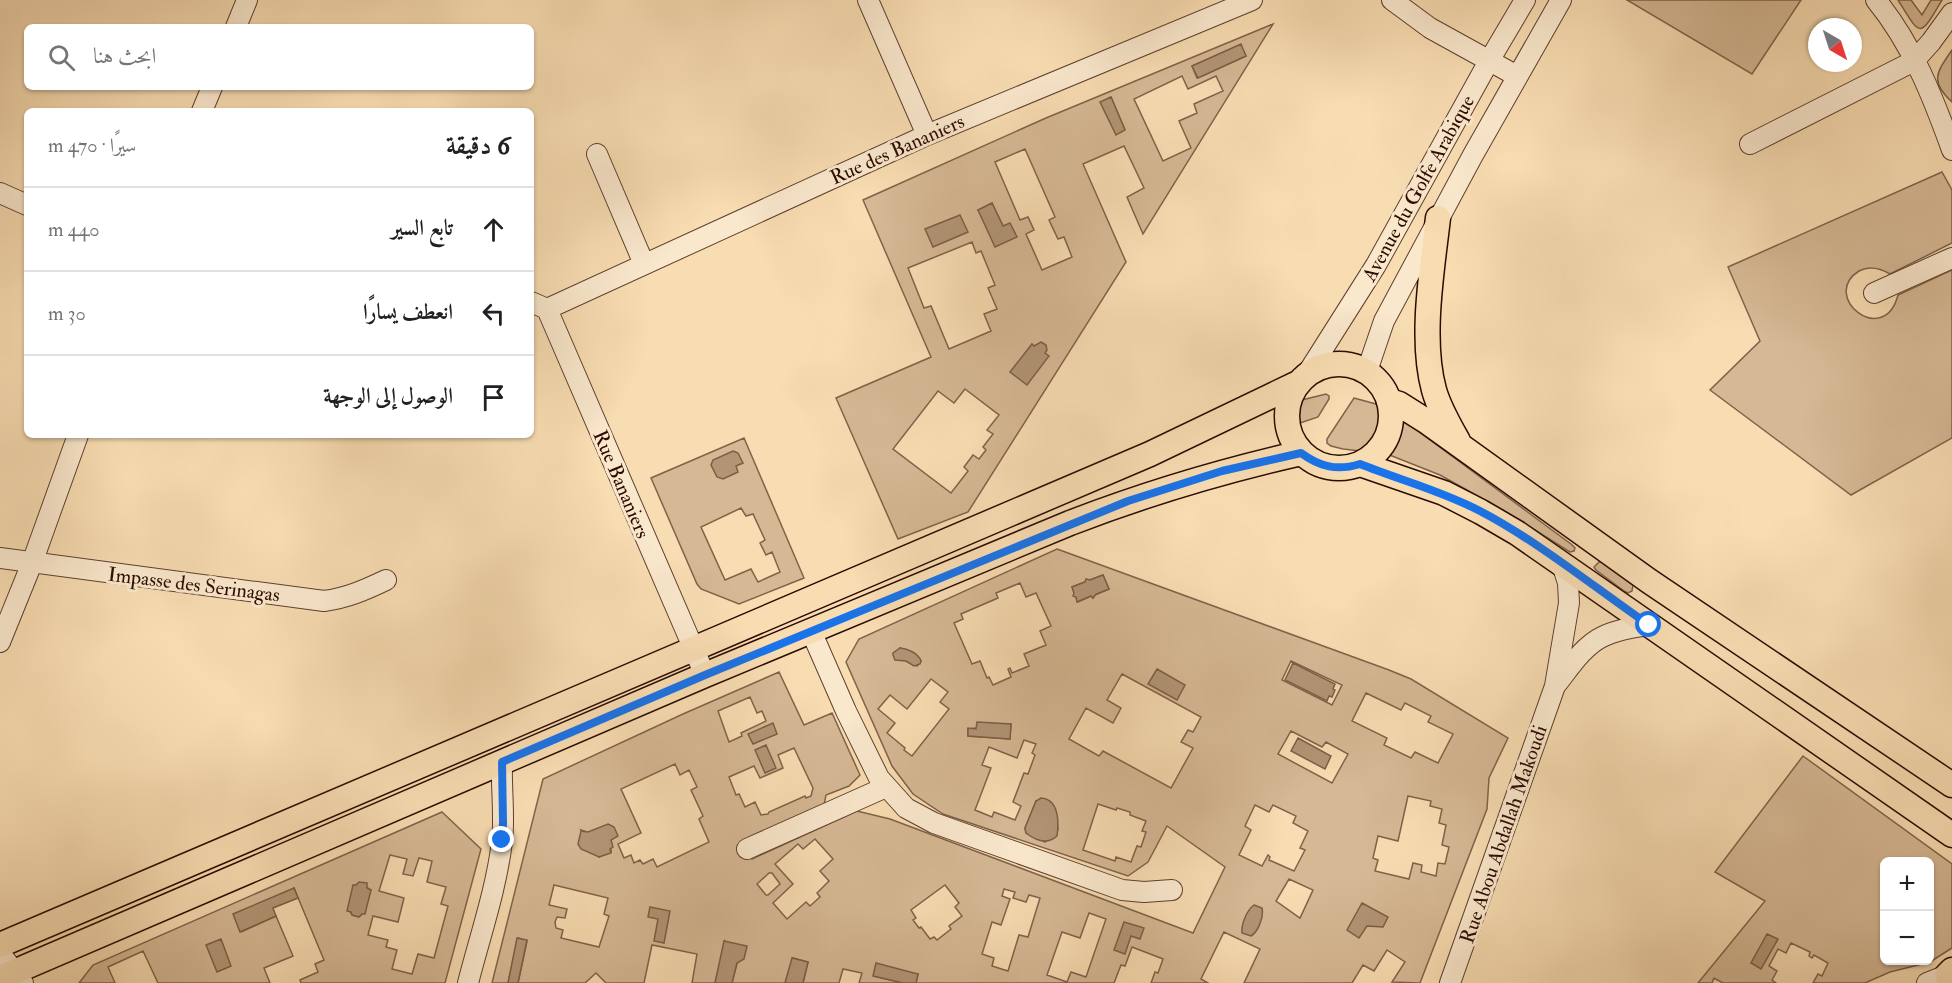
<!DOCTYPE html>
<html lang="ar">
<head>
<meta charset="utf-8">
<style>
	body { margin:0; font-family:"IM FELL Double Pica",Amiri,serif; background:#f6f6f6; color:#202124; direction:rtl }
	.controls { position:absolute; right:18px; bottom:18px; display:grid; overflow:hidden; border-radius:9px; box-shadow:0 2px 4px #0004 }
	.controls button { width:54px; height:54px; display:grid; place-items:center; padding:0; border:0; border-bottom:2px solid #e0e0e0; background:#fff; color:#202124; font:30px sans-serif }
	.compass { position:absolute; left:1808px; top:18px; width:54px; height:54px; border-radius:50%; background:#fff; box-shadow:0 2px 4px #0004; rotate:141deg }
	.stop { position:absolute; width:18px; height:18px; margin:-14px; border:4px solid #1a73e8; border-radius:50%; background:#fff }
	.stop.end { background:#1a73e8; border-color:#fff; box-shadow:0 2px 6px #0008 }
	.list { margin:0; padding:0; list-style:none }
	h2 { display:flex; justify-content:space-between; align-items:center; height:78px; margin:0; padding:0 24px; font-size:26px }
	h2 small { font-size:20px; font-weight:400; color:#757577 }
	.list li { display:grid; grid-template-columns:39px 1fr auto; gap:18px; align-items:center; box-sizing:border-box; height:84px; padding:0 24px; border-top:2px solid #e0e0e0 }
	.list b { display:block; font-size:22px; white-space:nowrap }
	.list em { font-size:20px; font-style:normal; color:#757577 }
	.icon { flex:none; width:33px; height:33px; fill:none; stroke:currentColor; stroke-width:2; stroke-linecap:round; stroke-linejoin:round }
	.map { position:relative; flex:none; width:1952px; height:983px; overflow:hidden; direction:ltr }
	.search { position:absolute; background:#fff; box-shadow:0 2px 4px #0004; left:24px; top:24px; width:510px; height:66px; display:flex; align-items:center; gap:15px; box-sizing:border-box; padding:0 21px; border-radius:9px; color:#757577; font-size:22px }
	.panel { position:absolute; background:#fff; box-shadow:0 2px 4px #0004; left:24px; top:108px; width:510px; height:330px; border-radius:9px; direction:rtl }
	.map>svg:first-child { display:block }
</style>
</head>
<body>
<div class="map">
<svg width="1952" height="983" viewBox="0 0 1952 983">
	<rect width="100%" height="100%" fill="#f8dcb2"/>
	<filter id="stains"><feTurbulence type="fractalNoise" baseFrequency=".00333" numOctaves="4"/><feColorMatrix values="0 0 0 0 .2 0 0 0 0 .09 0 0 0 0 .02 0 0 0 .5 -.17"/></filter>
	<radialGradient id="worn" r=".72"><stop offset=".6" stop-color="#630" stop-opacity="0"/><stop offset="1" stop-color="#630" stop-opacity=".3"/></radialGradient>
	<!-- green -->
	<path fill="#d5b894" stroke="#80624a" stroke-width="1.5" fill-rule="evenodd" d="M1627 0H1801L1752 74Z
		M1898 0H1911L1922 15 1931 0H1942C1919 39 1921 37 1898 0Z
		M1273 24 1143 234 1127 197 1144 188 1124 146 1083 164 1126 262 968 512 898 539 836 398 931 357 863 200 1046 118ZM1240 45 1246 56 1197 78 1192 66ZM1182 76 1188 89 1216 76 1223 91 1194 104 1197 113 1179 121 1191 148 1163 161 1134 99ZM1111 97 1125 130 1101 102ZM1025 149 1055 217 1049 220 1058 239 1064 237 1072 257 1042 270 1026 234 1034 230 1028 217 1020 220 995 162ZM992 203 1003 226 978 210ZM972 242 976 253 981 251 995 285 988 288 997 309 984 314 991 331 949 349 931 306 924 308 908 268ZM965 389 999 415 987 430 993 434 983 447 986 450 979 459 973 455 964 467 968 471 951 493 893 449 938 391 954 403Z
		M1952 50V102C1929 81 1937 72 1952 50Z
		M1942 172 1952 190V243L1890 274C1880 268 1870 265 1859 271 1819 296 1884 349 1898 295L1952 270V438L1851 495 1710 390 1760 341 1728 267Z
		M1326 394 1329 396V399L1318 417 1300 423 1296 414 1302 400Z
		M1354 398 1376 404 1403 420 1571 544 1575 548 1574 551 1570 552 1503 510 1440 475 1387 454 1343 449 1331 446 1327 443V439Z
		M744 438 804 578 739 604 701 589 697 584 651 478ZM741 508 746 516 753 514 765 540 760 543 766 555 772 552 780 572 758 582 751 569 725 580 701 527Z
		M1057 549 1389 670 1411 679 1508 738 1489 778 1487 809 1420 983 1392 982 1405 962 1387 950 1374 971 1363 965 1352 983H1244L1260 949 1224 932 1201 979 1208 983H1151L1155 972 1158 973 1163 959 1132 947 1125 966 1121 965 1114 983H916L918 974 873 976 903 983H859L862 973 843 969 839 983H803L808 962 793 958 785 983H732L737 963 725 941 715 983H692L697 954 652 945 644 983H606L596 973 585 983H518L527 941 518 938 508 983H492L543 779 683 714 779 672 804 725 832 713 860 775 849 786 826 795 824 805 743 841 752 859 857 811 890 819 1193 933 1225 867 1167 826 1148 862 1128 876 943 814 913 794 892 766 846 662 859 639ZM1103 575 1109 589 1095 595 1093 598 1091 596 1078 602 1072 587ZM1020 583 1026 597 1036 593 1051 626 1040 631 1046 645 1024 654 1029 666 1012 673 1010 668 1008 669 1011 677 993 685 989 677 987 678 980 661 972 664 954 623 963 619 961 614 998 598 996 593ZM900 648C908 649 918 653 921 661L917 666 904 660ZM1291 661 1342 685 1332 705 1282 680ZM1122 674 1201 717 1193 732 1188 730 1181 742 1193 748 1171 788 1103 751 1099 756 1069 739 1086 708 1113 723 1121 708 1107 700ZM931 679 948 692 940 702 949 709 912 756 904 750 905 748 887 733 895 723 878 709 890 695 907 709ZM1366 693 1401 710 1405 703 1431 716 1428 722 1453 734 1438 763 1415 752 1411 758 1384 745 1387 738 1352 721ZM750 697 757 713 762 711 766 721 741 733 742 736 729 742 718 711ZM1011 724 1010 739 968 736V729ZM1291 731 1322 747 1326 742 1348 754 1332 783 1278 754ZM1024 740 1036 744 1032 753 1035 755 1028 774 1024 773 1013 802 1021 806 1015 820 994 812 992 817 975 810 991 768 982 765 989 747 1017 758ZM794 748 813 788 811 796 806 798 805 796 769 812 768 814 761 815 755 802 745 807 739 794 736 795 729 777 754 766 760 778 783 768 778 755ZM675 764 680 775 689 770 697 787 691 790 703 816 699 819 709 842 657 867 653 859 643 864 640 860 634 863 631 855 624 858 618 844 641 833 621 789ZM1408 796 1431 801 1430 806 1442 809 1439 823 1446 825 1442 845 1449 847 1445 864 1438 863 1436 876 1421 872 1422 865 1413 863 1409 879 1375 871 1378 860 1373 858 1378 836 1398 841ZM1036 801 1056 812 1058 830 1045 842 1026 833 1025 828ZM1098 804 1116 810 1117 808 1130 812V815L1146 821 1142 831 1146 832 1141 847 1137 846 1131 862 1116 857 1115 861 1083 850ZM1255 805 1269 812 1273 805 1296 816 1293 823 1308 831 1300 848 1305 850 1294 871 1269 860 1270 857 1268 855 1262 866 1239 855 1251 830 1245 826ZM581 830 611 840V852L599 857ZM815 839 833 859 820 871 829 881 817 893 820 897 810 906 806 902 787 919 773 903 793 884 775 864 798 844 803 849ZM769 873H772L780 884 768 895H766L757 884ZM1289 879 1313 890 1300 918 1276 901ZM554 885 608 898 604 914 609 916 599 947 561 938 563 930 556 928 555 922 557 917 565 918 567 909 549 905ZM945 885 959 903 955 907 962 916 949 926 951 929 937 940 934 937 930 939 921 927 919 928 913 920 916 918 911 910ZM1004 889 1015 892 1013 898 1026 902 1029 895 1040 898 1028 937 1019 935 1008 971 992 966 994 958 982 954 992 922 1001 925 1010 899 1002 896ZM1089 913 1106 919 1086 977 1071 972 1067 982 1047 975 1062 932 1080 938Z
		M1599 562H1602L1633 585 1632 591 1628 593 1624 591 1596 570 1594 567Z
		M1803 756 1952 864V948L1930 962 1890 972 1865 983H1813L1818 974 1822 976 1828 963 1814 955 1812 958 1809 956 1810 952 1791 943 1786 953 1778 949 1769 966 1777 971 1772 980 1776 983H1723L1714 978 1712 983H1698L1765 901 1715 872ZM1884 862H1930V960H1884Z
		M442 812 481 849 445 983H301L300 980 318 972 315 964 324 960 294 888 241 932 276 916 293 956 264 968 270 983H158L143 951 108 967 115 983H79L93 965ZM390 855 407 859 403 874 413 876 419 858 432 861 427 882 446 887 441 904 448 906 434 958 418 954 412 974 392 969 397 950 386 947 388 940 368 935 373 916 398 922 404 898 379 891ZM359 883 371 890 362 914 359 917 352 915 350 911 355 886Z"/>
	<!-- water -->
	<path fill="#b29575" stroke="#7c5e46" stroke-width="1.5" d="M1241 44 1246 56 1198 78 1192 66Z
		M1111 97 1125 130 1116 135 1100 102Z
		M992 203 1003 226 1010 223 1017 237 995 247 978 210Z
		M960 215 968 232 933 247 925 229Z
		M1041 342 1046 345 1047 350 1045 353 1049 356 1027 385 1010 372 1032 344 1034 346Z
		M733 451 738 453 743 463 736 466 738 472 723 479 717 477 711 465 713 460Z
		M1103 575 1109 589 1096 594 1093 598 1091 596 1077 602 1076 597 1073 596 1074 593 1072 587 1085 582 1086 579 1090 580Z
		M900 648C908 649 918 653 921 661L920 664 914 666 906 661 895 660 893 655V653Z
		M1293 663 1335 684 1333 689 1335 690 1332 697 1329 696 1327 701 1285 680Z
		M1157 669 1185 685 1177 700 1148 684Z
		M977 722 1011 724 1010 739 968 736V728L976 729Z
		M773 723 777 734 753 744 748 734Z
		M1298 738 1331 756 1325 769 1291 751Z
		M766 745 776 768 765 773 755 750Z
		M1041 798C1059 799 1059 822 1057 836 1047 845 1035 840 1026 833L1025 828 1036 801Z
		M608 824 614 827 618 836 611 840 613 847 610 849 611 853 599 857 581 849 578 844 581 831 588 832Z
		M359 882 367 883V888L371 890 365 914H362L359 917 352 915 351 912 347 911 353 885H356Z
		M294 888 298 898 273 908 276 916 240 932 233 914Z
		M1362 903 1388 917 1383 927 1367 926 1359 938 1347 930Z
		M1254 905 1262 908C1264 917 1258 932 1251 936L1242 933C1241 924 1247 910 1254 905Z
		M650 907 670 911 664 943 654 941 658 919 648 917Z
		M1124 922 1144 928 1140 939 1131 936 1125 954 1114 950Z
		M1767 934 1778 939 1761 969 1751 963Z
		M517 938 527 940 518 983H508Z
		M221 939 231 966 217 972 206 945Z
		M724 941 747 946 744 959 737 963 732 983H715Z
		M792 958 808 962 803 983H785Z
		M876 963 918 974 916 983H903L873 976Z"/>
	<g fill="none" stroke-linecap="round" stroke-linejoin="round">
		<defs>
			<path id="minor" d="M868 0 927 135
				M1392 0 1430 28 1517 76
				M1876 0C1912 44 1933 97 1952 150
				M236 27 247 0
				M202 111 212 87
				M1750 144 1914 61 1931 42 1952 13
				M597 154 644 264
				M0 193 27 205
				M1874 293 1952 258
				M531 302 547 309 705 675
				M547 309 927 135 1252 0
				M1367 371 1384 321 1473 155 1561 0
				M1307 374 1376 265 1489 61 1525 0
				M0 558 324 601C347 598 365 590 386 580
				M811 631 846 711 879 778 906 808 934 823 1122 890 1144 892 1172 890
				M0 642 32 563 78 435
				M1555 686C1568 670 1583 646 1602 637 1616 630 1633 627 1649 625
				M747 849 886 787
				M0 953 23 983
				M468 983C480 936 496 890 502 842 505 816 501 789 502 762
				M1450 983 1555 686 1569 603 1568 583 1562 564
				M1927 983 1952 973"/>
			<path id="major" d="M1438 218C1432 270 1420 339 1434 390 1439 408 1449 425 1458 441
				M1287 416a52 52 0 1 1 104 0a52 52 0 1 1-104 0Z
				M1390 401 1399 404 1426 421 1649 581 1952 785
				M1360 464 1444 493 1481 512 1517 533 1952 835
				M0 945 1150 454 1298 383
				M1947 975 1952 970
				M0 978 705 675 1070 523C1145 494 1222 471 1301 453"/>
		</defs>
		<!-- minor casing -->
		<use href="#minor" stroke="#5e3f2c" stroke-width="22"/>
		<!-- major casing -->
		<use href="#major" stroke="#2b0b00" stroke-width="27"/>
		<!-- minor -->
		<use href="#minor" stroke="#fae8cd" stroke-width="20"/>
		<!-- major -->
		<use href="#major" stroke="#f8dcb2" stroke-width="24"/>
	</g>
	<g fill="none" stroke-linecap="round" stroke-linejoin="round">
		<!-- route -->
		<path stroke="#1a73e8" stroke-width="8" d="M502 840 503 823 502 762 705 675 1128 501 1222 471 1301 453C1320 467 1337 471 1360 464 1400 480 1442 491 1480 511 1539 542 1594 587 1649 625"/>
	</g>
	<g text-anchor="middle" stroke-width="6" stroke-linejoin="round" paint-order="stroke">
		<!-- street labels -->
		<g font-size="20" fill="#2b0b00" stroke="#fae8cd">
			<text transform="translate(897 149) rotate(-24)" y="7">Rue des Bananiers</text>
			<text transform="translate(1418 188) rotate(-61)" y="7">Avenue du Golfe Arabique</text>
			<text transform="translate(622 484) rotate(67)" y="7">Rue Bananiers</text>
			<text transform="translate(194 584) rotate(7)" y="7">Impasse des Serinagas</text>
			<text transform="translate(1503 834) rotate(-71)" y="7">Rue Abou Abdallah Makoudi</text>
		</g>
	</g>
	<rect width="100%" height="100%" filter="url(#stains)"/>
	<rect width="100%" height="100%" fill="url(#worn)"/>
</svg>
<div class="controls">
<button>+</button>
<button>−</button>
</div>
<svg class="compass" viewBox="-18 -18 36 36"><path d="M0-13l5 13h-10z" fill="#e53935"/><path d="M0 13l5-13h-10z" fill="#757577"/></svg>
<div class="stop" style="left:1649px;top:625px"></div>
<div class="stop end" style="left:502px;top:840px"></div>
<div class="search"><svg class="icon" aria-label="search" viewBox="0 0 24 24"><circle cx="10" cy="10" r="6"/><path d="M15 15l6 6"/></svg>ابحث هنا</div>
<section class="panel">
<h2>6 دقيقة<small>سيرًا · 470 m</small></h2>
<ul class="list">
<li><svg class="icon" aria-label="ahead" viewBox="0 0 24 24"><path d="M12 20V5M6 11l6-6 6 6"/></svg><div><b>تابع السير</b></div><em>440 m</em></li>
<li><svg class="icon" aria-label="left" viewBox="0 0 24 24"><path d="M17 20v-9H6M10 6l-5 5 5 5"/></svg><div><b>انعطف يسارًا</b></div><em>30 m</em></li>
<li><svg class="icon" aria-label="arrive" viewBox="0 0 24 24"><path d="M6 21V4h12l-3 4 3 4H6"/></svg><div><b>الوصول إلى الوجهة</b></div></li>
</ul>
</section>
</div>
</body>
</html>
